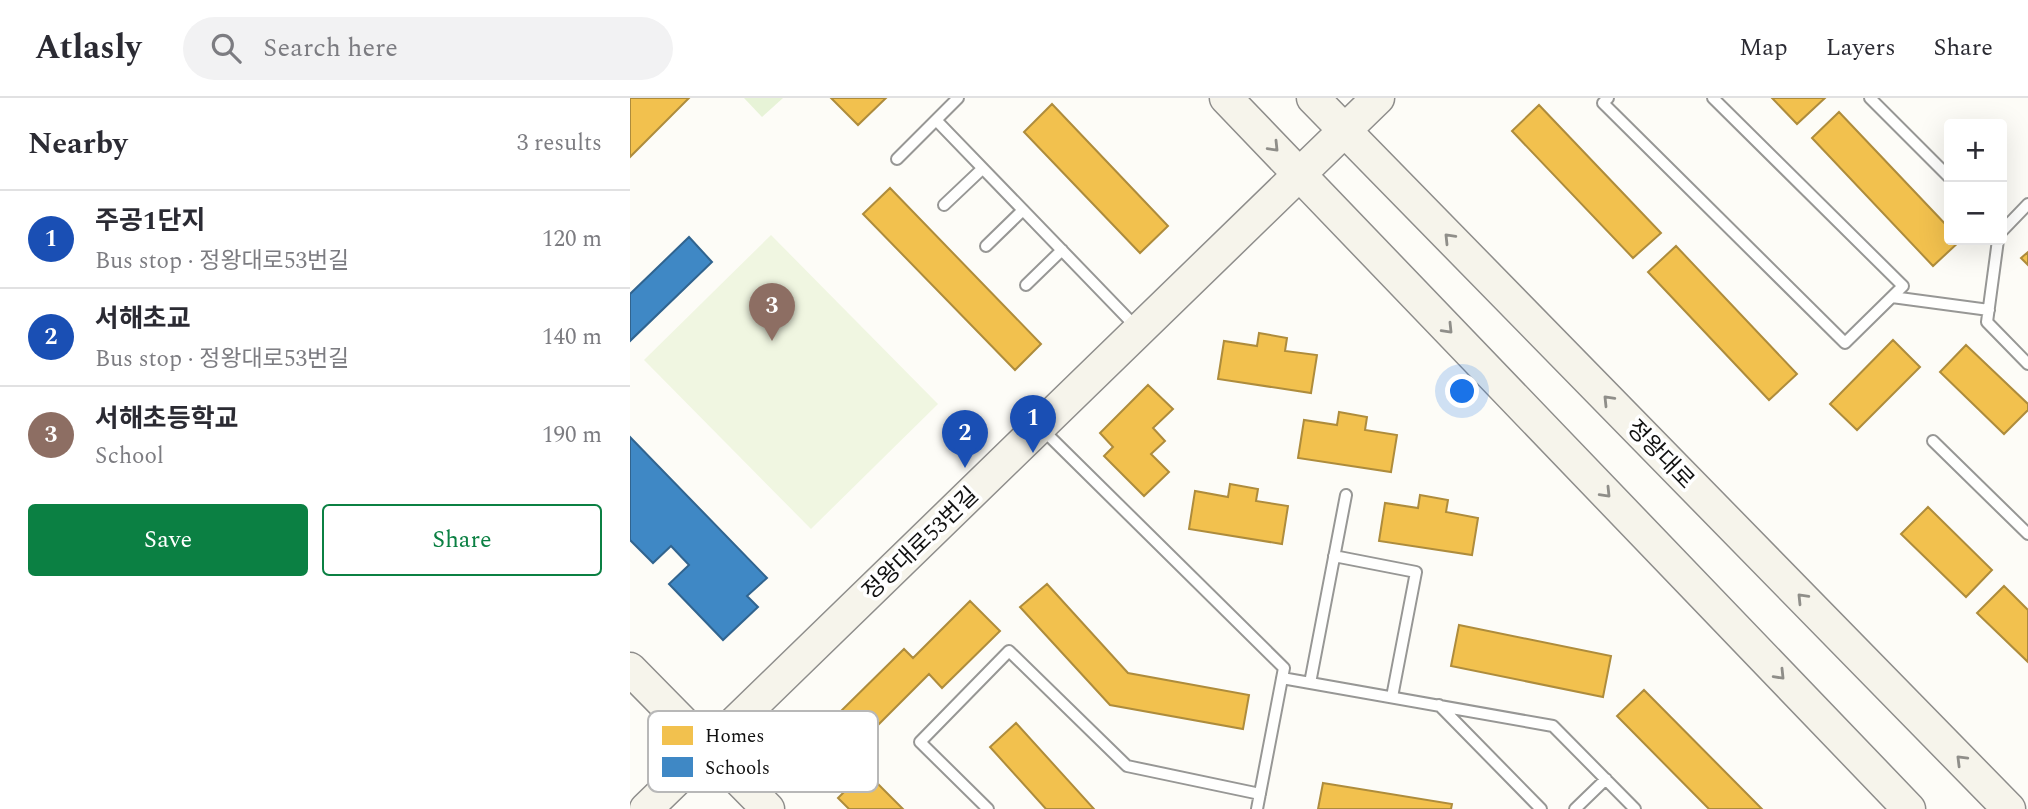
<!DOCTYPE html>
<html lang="en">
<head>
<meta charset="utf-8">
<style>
	body { margin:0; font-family:Spectral,"Noto Sans KR",serif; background:#f2f2f3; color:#2b2b33 }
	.controls { position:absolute; right:21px; top:21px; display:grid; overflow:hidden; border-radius:7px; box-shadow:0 7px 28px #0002 }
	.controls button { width:63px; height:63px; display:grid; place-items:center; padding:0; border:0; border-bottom:2px solid #e1e1e2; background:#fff; color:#2b2b33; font:35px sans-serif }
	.you { position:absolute; left:833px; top:294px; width:24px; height:24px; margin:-18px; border:5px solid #fff; border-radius:50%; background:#1a73e8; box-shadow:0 0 0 10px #1a73e833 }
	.badge { display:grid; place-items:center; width:46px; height:46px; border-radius:50%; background:#0b8043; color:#fff; font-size:23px; font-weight:700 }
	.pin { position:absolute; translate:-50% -58px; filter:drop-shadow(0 2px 4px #0008) }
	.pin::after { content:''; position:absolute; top:37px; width:24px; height:21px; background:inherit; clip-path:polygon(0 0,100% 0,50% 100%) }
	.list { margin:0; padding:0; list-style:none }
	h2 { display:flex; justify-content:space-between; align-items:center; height:91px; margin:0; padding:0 28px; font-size:30px }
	h2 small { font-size:23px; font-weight:400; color:#7c7c81 }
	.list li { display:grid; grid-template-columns:46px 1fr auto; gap:21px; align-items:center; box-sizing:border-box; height:98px; padding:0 28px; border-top:2px solid #e1e1e2 }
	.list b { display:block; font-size:26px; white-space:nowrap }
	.list p { margin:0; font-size:23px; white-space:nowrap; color:#7c7c81 }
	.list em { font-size:23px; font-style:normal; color:#7c7c81 }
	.actions { display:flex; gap:14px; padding:21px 28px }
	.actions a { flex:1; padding:16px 0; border:2px solid #0b8043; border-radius:7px; text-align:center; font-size:24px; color:#0b8043 }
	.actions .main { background:#0b8043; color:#fff }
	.icon { flex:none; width:38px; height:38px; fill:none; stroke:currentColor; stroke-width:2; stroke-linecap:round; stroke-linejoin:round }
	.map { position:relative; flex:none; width:1398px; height:711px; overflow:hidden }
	header { display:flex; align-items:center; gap:42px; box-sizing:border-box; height:98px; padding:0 35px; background:#fff; border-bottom:2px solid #e1e1e2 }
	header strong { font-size:33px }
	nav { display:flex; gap:38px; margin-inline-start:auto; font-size:24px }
	.search { width:490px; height:63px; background:#f2f2f3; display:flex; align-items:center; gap:18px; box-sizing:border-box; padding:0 24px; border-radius:38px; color:#7c7c81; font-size:26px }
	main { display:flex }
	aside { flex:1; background:#fff }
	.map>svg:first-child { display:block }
</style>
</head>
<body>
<header>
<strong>Atlasly</strong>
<div class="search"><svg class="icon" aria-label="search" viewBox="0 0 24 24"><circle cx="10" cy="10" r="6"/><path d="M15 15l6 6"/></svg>Search here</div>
<nav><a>Map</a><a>Layers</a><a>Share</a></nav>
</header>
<main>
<aside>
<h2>Nearby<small>3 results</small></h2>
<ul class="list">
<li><span class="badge" style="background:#1a4fb4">1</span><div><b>주공1단지</b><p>Bus stop · 정왕대로53번길</p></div><em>120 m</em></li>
<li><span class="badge" style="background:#1a4fb4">2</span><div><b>서해초교</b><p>Bus stop · 정왕대로53번길</p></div><em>140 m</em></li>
<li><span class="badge" style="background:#8d6e63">3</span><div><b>서해초등학교</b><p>School</p></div><em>190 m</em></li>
</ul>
<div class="actions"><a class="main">Save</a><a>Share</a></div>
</aside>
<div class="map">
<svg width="1398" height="711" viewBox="0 0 1398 711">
	<rect width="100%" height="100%" fill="#fdfcf7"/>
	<!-- green -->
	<path fill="#e7f3d7" d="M114 0H153L132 19Z"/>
	<!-- pitch -->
	<path fill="#f0f6e1" d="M141 137 308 306 181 431 14 262Z"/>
	<!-- homes -->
	<path fill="#f2c14e" stroke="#ae8c3c" stroke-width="2" d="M0 0H59L0 59Z
		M201 0H256L228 27Z
		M1142 0H1195L1167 26Z
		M422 6 538 128 510 155 394 34Z
		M909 7 1031 135 1003 160 882 33Z
		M1209 14 1319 130V142H1331L1303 168 1182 40Z
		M260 90 411 246 385 272 233 116Z
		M1046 148 1167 276 1139 302 1018 174Z
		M1398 154V167L1391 160Z
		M629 235 657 240 655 253 687 257 681 295 588 281 594 243 627 248Z
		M1263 242 1290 269 1227 332 1200 306Z
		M1336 247 1398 306V312L1374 336 1310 274Z
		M518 287 543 311 523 330 535 343 521 356 539 374 514 398 474 358 483 349 470 335Z
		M709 314 737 319 735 332 767 337 761 374 668 360 674 322 707 327Z
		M600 386 628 391 626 403 658 408 652 446 559 431 565 393 598 399Z
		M790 397 818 402 816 414 848 420 842 457 749 443 755 405 788 410Z
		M1298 409 1362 472 1336 499 1271 436Z
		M417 486 498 575 619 597 613 631 480 607 390 509Z
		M1374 488 1398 512V564L1347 515Z
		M340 503 370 533 312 590 299 576 237 638 212 612 274 551 283 560Z
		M829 527 981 558 973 599 821 568Z
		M1014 592 1132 711H1079L987 618Z
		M386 625 464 711H416L360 649Z
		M235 673 273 711H219L208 700Z
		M693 685 822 706 821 711H688Z"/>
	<!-- schools -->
	<path fill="#3f88c5" stroke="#31648f" stroke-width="2" d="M59 139 82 164 0 243V196Z
		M0 339 137 480 117 498 128 509 93 542 39 486 59 467 41 448 23 465 0 442Z"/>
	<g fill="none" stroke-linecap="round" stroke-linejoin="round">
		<defs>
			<path id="lane" d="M978 0 973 5 1215 245 1273 188 1083 0
				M1240 0 1319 79
				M306 22 507 230
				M267 61 328 0
				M314 107 352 71
				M1372 133 1398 106
				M1368 142 1357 224 1398 266
				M356 148 393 112
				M396 187 432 152
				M1262 199 1359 212
				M412 331 654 570 627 711
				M1303 343 1398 436
				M704 458 786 474 762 599
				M652 580 923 628 1005 711
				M680 585 716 397
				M809 607 911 711
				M358 711 290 644 379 553 497 668 630 696
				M945 711 976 681"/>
			<path id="secondary" d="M596 0 1279 711
				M683 0 1379 711
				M0 571 138 711
				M16 711 748 0"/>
		</defs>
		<!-- lane casing -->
		<use href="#lane" stroke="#979795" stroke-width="14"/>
		<!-- secondary casing -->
		<use href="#secondary" stroke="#8e8d8b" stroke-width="35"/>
		<!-- lane -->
		<use href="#lane" stroke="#fffffe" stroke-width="10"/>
		<!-- secondary -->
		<use href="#secondary" stroke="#f6f4eb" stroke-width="32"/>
	</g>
	<!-- one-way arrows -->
	<defs><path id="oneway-chevron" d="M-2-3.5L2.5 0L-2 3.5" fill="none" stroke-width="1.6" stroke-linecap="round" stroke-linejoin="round" transform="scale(1.75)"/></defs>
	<g stroke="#8f8e89">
		<use href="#oneway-chevron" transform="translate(644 49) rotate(46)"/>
		<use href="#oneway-chevron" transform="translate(819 140) rotate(-134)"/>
		<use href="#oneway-chevron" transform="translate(818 231) rotate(46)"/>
		<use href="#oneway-chevron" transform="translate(978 302) rotate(-134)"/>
		<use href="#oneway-chevron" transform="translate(976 395) rotate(46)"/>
		<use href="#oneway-chevron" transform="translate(1172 500) rotate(-134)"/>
		<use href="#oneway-chevron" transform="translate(1150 577) rotate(46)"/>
		<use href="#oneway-chevron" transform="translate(1331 662) rotate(-135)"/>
	</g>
	<g text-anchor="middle" stroke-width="7" stroke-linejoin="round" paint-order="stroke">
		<!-- street labels -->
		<g font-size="23" fill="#111" stroke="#fff">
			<text transform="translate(1031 356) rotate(46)" y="8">정왕대로</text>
			<text transform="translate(290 445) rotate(-44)" y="8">정왕대로53번길</text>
		</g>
	</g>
	<!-- legend -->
	<rect x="18" y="613" width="230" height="81" rx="10" fill="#fff" stroke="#b8b8b8" stroke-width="2"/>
	<rect x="32" y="628" width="31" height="19" fill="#f2c14e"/>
	<rect x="32" y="659" width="31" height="20" fill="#3f88c5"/>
	<g font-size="19" fill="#111">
		<text x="75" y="644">Homes</text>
		<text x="75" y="676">Schools</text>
	</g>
</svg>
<div class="controls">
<button>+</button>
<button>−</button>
</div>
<div class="you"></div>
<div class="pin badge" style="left:403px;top:355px;background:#1a4fb4">1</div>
<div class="pin badge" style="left:335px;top:370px;background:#1a4fb4">2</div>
<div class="pin badge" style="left:142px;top:243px;background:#8d6e63">3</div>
</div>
</main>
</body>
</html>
